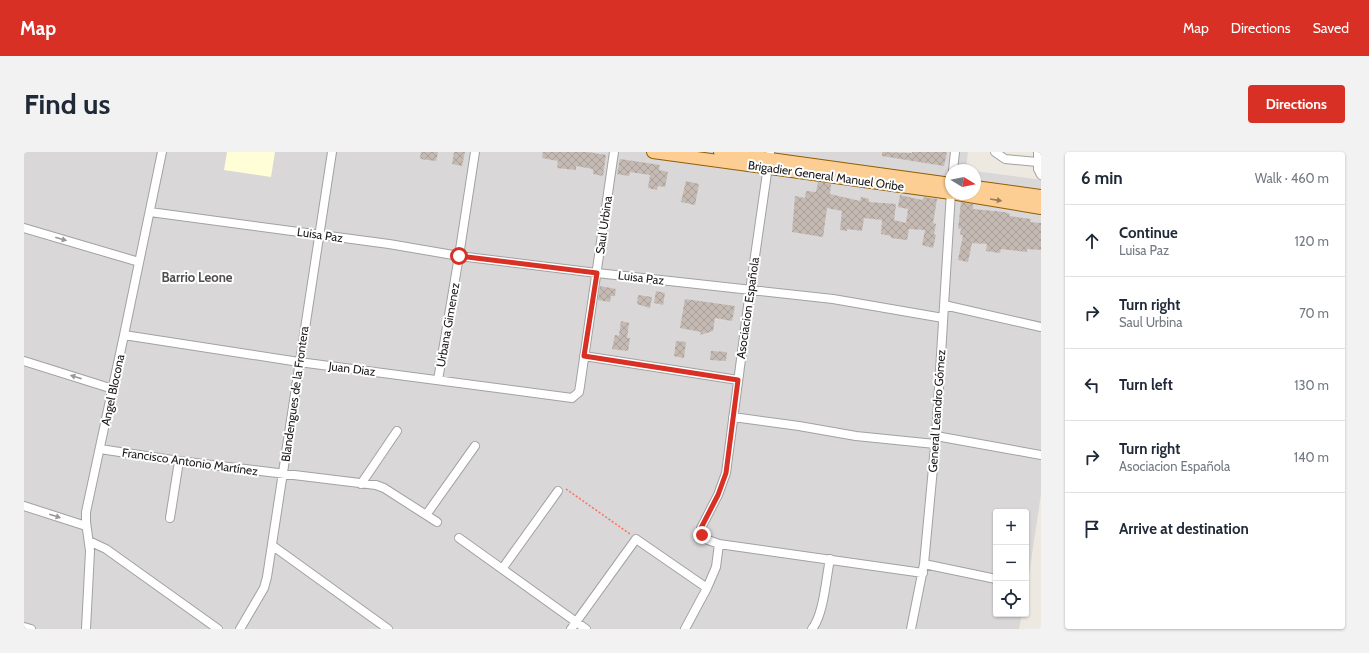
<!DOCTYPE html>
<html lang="en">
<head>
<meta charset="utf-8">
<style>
	body { margin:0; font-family:Cabin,sans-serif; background:#f2f2f3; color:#1f2937 }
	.controls { position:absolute; right:12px; bottom:12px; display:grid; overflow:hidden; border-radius:4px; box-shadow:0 1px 3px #0004 }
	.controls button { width:36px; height:36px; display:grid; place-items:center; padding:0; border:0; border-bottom:1px solid #e0e1e3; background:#fff; color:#1f2937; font:20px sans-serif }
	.compass { position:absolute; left:921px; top:12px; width:36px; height:36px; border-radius:50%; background:#fff; box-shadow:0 1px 3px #0004; rotate:100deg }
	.stop { position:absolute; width:12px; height:12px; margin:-9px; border:3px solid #d93025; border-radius:50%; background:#fff }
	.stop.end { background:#d93025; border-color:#fff; box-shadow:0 1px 4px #0008 }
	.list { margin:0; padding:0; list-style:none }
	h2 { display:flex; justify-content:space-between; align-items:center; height:52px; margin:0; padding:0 16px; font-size:17px }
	h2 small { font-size:13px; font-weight:400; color:#747a83 }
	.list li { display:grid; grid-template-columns:26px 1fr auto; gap:12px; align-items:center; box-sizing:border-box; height:72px; padding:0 16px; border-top:1px solid #e0e1e3 }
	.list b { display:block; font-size:15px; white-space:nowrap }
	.list p { margin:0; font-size:13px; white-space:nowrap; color:#747a83 }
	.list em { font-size:13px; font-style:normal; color:#747a83 }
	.icon { flex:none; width:22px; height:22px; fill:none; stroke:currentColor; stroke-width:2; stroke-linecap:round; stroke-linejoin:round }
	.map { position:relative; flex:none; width:1017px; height:477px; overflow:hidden; border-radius:4px }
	header { display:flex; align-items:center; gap:24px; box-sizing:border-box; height:56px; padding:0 20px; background:#d93025; color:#fff }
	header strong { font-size:19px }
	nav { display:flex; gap:22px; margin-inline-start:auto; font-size:14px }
	.intro { display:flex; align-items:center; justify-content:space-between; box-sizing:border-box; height:96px; padding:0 24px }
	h1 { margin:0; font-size:28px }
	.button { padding:10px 18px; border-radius:4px; background:#d93025; color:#fff; font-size:14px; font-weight:700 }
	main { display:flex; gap:24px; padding:0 24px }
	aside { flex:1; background:#fff; border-radius:4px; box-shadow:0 1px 3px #0004 }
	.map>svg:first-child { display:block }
</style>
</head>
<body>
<header>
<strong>Map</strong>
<nav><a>Map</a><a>Directions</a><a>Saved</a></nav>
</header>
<div class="intro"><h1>Find us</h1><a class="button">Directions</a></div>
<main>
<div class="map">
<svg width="1017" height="477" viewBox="0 0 1017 477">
	<defs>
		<pattern id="building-cross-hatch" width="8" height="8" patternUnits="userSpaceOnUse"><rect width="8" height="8" fill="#c4bab3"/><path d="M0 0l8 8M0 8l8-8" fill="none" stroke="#a89f99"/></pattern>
	</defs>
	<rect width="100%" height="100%" fill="#ede8e0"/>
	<!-- residential -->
	<path fill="#d9d7d7" d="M0 0H944L942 17 946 18H927V42H951V19L1017 28V342L1002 443V360H972V462H998L995 477H0Z"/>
	<!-- education -->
	<path fill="#fffed6" d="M203 0H251L247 25 200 18Z"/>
	<!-- building -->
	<path fill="url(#building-cross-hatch)" d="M397 0H414L412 9 396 7Z
		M430 0H441L438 14 428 12Z
		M519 0H564L582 3 579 24 569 22V17L552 14V18L533 16 534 9 518 6Z
		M858 0 888 1V0H923L920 14 858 4Z
		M596 7 636 13 635 18 644 20 641 35 634 34 633 38 624 36 626 23 606 20 605 24 593 22Z
		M662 29 675 32 671 53 657 50Z
		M794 30 807 32 806 42 836 49 837 45 845 47V50L872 52 870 68 882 71 884 57 874 55 876 43 898 48 900 45 913 47 909 71 912 72 910 82 912 83 909 96 898 93 901 78 885 77 883 88 867 86V84L857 82 858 68 840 66 838 79 823 77V79L816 78 818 59 803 56 799 85 768 80 771 44 781 46 782 39 792 40Z
		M937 50 949 52V57L980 60 986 62 985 64 1007 67 1006 70 1017 71V98L1003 97V100L977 97 976 101 962 99 963 92 948 91 944 110 934 108 939 83H936L937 76 934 77Z
		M576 134 592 137 591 144H587L586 150 574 148Z
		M632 139 641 141 639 153 630 151Z
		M614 143 628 145 626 156 613 152Z
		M661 147 711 154 708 169 691 166 689 179 676 183 677 180 656 176Z
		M597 169 605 171 603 186H606L604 199 588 197 591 183 595 184Z
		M652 189 662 190 660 206 650 204Z
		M687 199 703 200 702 209 686 208Z"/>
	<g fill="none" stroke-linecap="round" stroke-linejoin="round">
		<defs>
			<path id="minor" d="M746 0 726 139 702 321 694 343 677 376 678 383 684 388 695 392 899 421
				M971 0 981 7 1013 10
				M1014 0V17L1017 23
				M929 18 931 0
				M126 60 365 92 435 104 573 121 809 147 919 166
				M0 76 115 110
				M920 153 1017 175
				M100 183 275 210 548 246 555 240 556 234 590 0
				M560 204 714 228
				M0 209 89 237
				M414 228 435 104 451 0
				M709 265 775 274 832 284 911 292
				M912 284 1017 303
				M76 297 155 309 352 333 360 336 413 370
				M337 332 373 279
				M0 354 62 374
				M402 363 451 294
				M146 366 155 309
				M435 386 562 477
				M65 389 82 397 194 477
				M249 394 364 477
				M900 412 972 427
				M478 417 534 339
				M0 475 7 477
				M62 477 66 399 62 370V360L100 183 138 0
				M216 477 240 436 243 425 308 0
				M547 477 612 387 683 436
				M661 477 683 436 692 415 695 392
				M788 477C800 462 802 426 806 407
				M887 477 900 412 912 284 927 40"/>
			<path id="primary" d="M629 0 927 41
				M696 0 927 32
				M951 35 1017 44
				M933 42 1017 56"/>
		</defs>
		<!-- minor casing -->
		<use href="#minor" stroke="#a2a2a2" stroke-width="10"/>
		<!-- primary casing -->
		<use href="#primary" stroke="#915e00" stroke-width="14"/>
		<!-- path -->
		<path stroke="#fb6e62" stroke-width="1.5" stroke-dasharray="2 2" stroke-linecap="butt" d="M542 337 606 382"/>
		<!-- minor -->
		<use href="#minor" stroke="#fff" stroke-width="8"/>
		<!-- primary -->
		<use href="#primary" stroke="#fdce94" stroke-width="12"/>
	</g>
	<!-- one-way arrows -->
	<defs><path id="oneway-solid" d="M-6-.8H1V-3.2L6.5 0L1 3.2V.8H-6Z"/></defs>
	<use fill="#977d5e" href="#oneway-solid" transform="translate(972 48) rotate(9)"/>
	<g fill="#989898">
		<use href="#oneway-solid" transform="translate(37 87) rotate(16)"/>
		<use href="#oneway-solid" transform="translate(52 225) rotate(-163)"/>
		<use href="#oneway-solid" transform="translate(31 364) rotate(18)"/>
	</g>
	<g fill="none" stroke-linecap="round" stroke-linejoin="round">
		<!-- route -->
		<path stroke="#d93025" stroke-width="5" d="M435 104 573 121 560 204 714 228 702 321 694 343 677 376 678 383"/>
	</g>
	<g text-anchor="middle" stroke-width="4" stroke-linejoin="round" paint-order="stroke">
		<!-- street labels -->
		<g font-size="12" fill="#1b1b1b" stroke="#fff">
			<text transform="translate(802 24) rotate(8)" y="4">Brigadier General Manuel Oribe</text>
			<text transform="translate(580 73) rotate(-82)" y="4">Saul Urbina</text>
			<text transform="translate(296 83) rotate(8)" y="4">Luisa Paz</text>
			<text transform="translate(617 126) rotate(7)" y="4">Luisa Paz</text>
			<text transform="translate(724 156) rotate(-82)" y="4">Asociacion Española</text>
			<text transform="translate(424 173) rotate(-80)" y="4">Urbana Gimenez</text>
			<text transform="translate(328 217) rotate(7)" y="4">Juan Diaz</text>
			<text transform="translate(89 238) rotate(-78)" y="4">Angel Blocona</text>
			<text transform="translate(271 242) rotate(-82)" y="4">Blandengues de la Frontera</text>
			<text transform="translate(913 259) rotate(-86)" y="4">General Leandro Gómez</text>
			<text transform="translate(166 310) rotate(8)" y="4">Francisco Antonio Martínez</text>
		</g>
		<!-- neighbourhood labels -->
		<g font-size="13" font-weight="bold" fill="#4e4e4e" stroke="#fff">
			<text x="173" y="130">Barrio Leone</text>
		</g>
	</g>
</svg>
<div class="controls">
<button>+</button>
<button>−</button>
<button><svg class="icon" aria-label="locate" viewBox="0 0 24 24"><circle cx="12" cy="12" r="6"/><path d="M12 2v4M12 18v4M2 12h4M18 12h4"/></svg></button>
</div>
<svg class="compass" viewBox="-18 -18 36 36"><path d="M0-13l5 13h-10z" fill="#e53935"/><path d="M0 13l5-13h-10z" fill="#747a83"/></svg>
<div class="stop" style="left:435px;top:104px"></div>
<div class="stop end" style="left:678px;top:383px"></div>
</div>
<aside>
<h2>6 min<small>Walk · 460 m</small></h2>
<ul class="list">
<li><svg class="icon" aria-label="ahead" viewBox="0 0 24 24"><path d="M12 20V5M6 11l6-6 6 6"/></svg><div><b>Continue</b><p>Luisa Paz</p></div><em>120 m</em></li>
<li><svg class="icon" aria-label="right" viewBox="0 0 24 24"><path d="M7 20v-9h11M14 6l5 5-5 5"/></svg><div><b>Turn right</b><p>Saul Urbina</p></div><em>70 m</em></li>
<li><svg class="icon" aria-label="left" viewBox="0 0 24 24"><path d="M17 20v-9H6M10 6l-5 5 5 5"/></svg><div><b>Turn left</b></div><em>130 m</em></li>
<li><svg class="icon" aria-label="right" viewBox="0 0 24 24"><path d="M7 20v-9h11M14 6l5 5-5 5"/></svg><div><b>Turn right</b><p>Asociacion Española</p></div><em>140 m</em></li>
<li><svg class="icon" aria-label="arrive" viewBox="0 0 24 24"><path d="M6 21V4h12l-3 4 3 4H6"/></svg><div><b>Arrive at destination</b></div></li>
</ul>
</aside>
</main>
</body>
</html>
